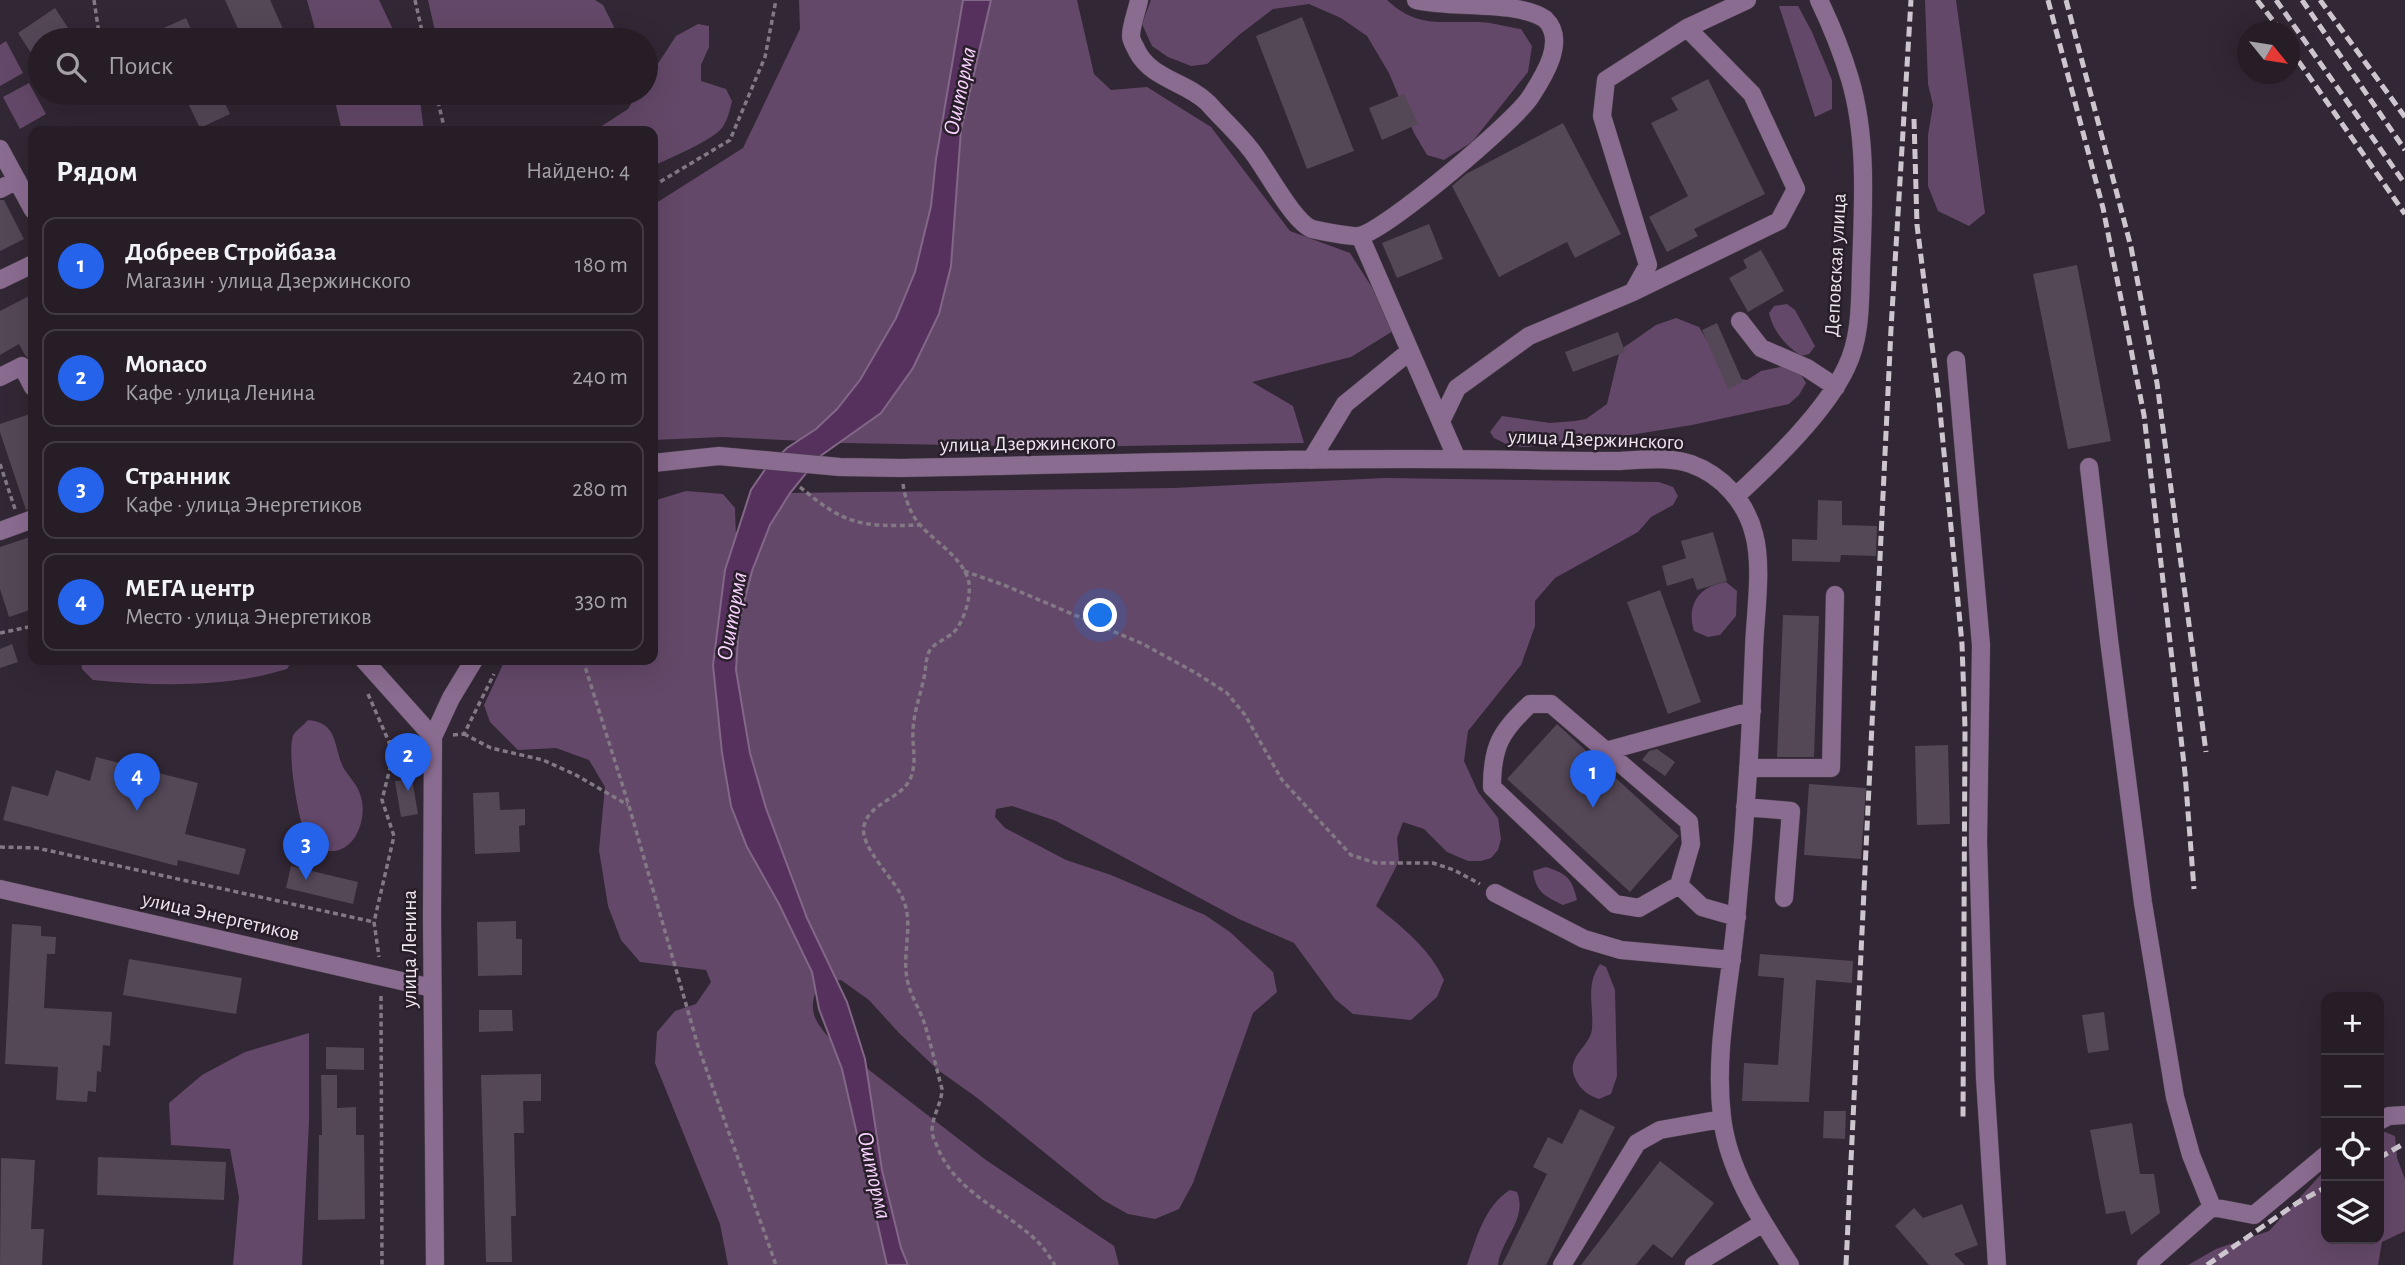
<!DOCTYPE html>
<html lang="ru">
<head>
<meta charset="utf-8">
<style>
	body { margin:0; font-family:"Alegreya Sans",sans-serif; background:#322a33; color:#f1f3f6 }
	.controls { position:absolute; right:21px; bottom:21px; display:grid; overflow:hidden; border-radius:14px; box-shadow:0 7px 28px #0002 }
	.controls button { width:63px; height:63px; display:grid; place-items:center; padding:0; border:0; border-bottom:2px solid #423b44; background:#261d27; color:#f1f3f6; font:35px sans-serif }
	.compass { position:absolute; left:2237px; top:21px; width:63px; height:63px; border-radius:50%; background:#261d27; box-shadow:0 7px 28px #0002; rotate:120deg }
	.you { position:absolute; left:1101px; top:616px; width:24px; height:24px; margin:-18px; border:5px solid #fff; border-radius:50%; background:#1a73e8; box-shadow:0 0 0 10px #1a73e833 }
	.badge { display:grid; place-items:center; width:46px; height:46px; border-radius:50%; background:#2563eb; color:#fff; font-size:23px; font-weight:700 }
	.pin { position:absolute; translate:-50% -58px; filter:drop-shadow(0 2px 4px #0008) }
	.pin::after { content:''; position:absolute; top:37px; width:24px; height:21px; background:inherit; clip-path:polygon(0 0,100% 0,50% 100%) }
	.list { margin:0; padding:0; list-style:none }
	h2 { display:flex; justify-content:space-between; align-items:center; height:91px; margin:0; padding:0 28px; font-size:30px }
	h2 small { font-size:23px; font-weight:400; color:#a4a2a7 }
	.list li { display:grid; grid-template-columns:46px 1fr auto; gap:21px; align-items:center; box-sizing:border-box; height:98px; margin:0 14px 14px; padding:0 14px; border:2px solid #423b44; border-radius:14px }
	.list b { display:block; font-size:26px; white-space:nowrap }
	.list p { margin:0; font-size:23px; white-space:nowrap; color:#a4a2a7 }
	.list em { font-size:23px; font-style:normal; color:#a4a2a7 }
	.icon { flex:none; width:38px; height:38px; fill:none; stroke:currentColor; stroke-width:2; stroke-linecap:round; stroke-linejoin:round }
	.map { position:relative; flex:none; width:2405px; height:1265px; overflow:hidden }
	.search { position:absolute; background:#261d27; box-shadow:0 7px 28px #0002; left:28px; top:28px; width:630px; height:77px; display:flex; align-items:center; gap:18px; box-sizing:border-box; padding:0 24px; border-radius:38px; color:#a4a2a7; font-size:26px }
	.panel { position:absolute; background:#261d27; box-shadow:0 7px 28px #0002; left:28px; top:126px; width:630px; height:539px; border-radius:14px }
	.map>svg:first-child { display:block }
</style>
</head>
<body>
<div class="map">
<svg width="2405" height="1265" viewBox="0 0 2405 1265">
	<rect width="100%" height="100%" fill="#322734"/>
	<!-- green -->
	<path fill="#644869" d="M307 0H379L398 40H318Z
		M428 0H595L603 5 614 27 610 40H437Z
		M799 0H1077L1094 74 1111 90 1147 87 1211 127 1290 231 1350 253 1373 289 1393 331 1351 357 1252 382 1293 406 1304 443 1062 447 845 443 722 437 653 440V205L743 148 800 29Z
		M1151 0H1387C1417 28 1439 21 1477 22 1491 22 1507 27 1521 29L1532 46 1528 72 1472 142 1444 160 1427 155 1414 133 1389 73 1367 36 1341 18 1309 4 1273 9 1239 35 1207 64 1191 66 1168 57 1152 46 1142 24Z
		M1925 0H1956L1985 213 1969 226 1938 211 1928 186V135L1933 105 1928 84Z
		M1779 6H1798L1812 32 1832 80V109L1815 117Z
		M698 24 709 26V47L701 65V81L726 89 732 101C730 109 728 120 722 128 713 140 668 159 653 166V131H594L628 109 638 93H646V82L676 36Z
		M6 41 23 73 0 86V45Z
		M29 83 46 114 20 129 3 97Z
		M333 93H419L424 131H342Z
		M1787 304 1795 310 1815 346 1809 354 1801 356C1785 345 1773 331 1769 313L1774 306Z
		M1676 318 1699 327 1729 377 1747 380 1761 371 1785 366 1799 371 1806 383 1799 395 1789 404 1692 425 1581 443 1523 447 1508 445 1494 438 1490 432 1502 416 1550 423 1575 421 1586 419 1607 404 1620 350 1656 325Z
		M1385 478 1659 482 1673 487 1678 496 1673 505 1651 517 1638 532 1555 578 1535 601V626L1521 665 1468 731 1464 761 1478 792 1498 818 1501 839 1498 850 1491 858 1481 861H1468L1447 852 1424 829 1403 822 1397 838 1399 861 1376 906C1402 927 1430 949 1444 980L1437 997 1411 1020 1353 1014 1335 999 1294 943 1239 919 1056 821 1012 806 996 809 995 817 1005 828 1066 860 1111 875 1205 915 1230 932 1273 972 1277 992 1253 1013 1193 1183 1179 1209 1155 1219 1128 1214 1103 1200 976 1097 938 1070 899 1033 869 1000 841 980 819 983C806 1012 815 1022 834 1043L986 1160 1114 1246 1119 1265H728L720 1224 655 1063 657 1032 675 1011 696 1004 711 982 706 970 640 962 621 940 608 906 599 850 605 787 589 760 556 748 518 750 490 722 484 705 505 660H653V501L686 491 723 494 735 508 736 538 743 547 770 525 790 493 1173 488Z
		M1726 582 1737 591 1736 616 1720 635 1708 637 1694 631C1686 605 1699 586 1726 582Z
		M81 660H292L287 669C225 688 157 686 93 680L82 669Z
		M308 720C338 723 333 744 343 767 348 776 357 784 360 794 370 820 351 863 319 848 316 846 309 840 307 837 298 823 287 752 293 736 295 731 304 725 308 720Z
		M1546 867C1567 874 1572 878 1577 900L1563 905C1545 896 1536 893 1533 871Z
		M1600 964 1606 967 1615 990 1617 1076 1611 1094 1599 1099C1588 1095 1580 1090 1575 1078 1565 1057 1590 1047 1592 1029 1594 1005 1585 986 1600 964Z
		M309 1033V1121L302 1265H233L239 1197 230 1149 171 1145 169 1103 202 1075 245 1052Z
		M2379 1132H2385L2395 1136 2397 1158 2405 1179V1231L2382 1242 2378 1265H2188L2216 1249 2269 1231 2326 1169V1239H2379Z
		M1510 1190 1517 1192C1528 1219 1501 1239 1498 1265H1467C1476 1239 1485 1205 1510 1190Z"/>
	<!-- water -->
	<path fill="#56315d" stroke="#836788" stroke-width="2" d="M963 0H991L961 130 951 266 939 314 913 368 881 413 819 457 790 493 770 525 752 571 739 622 736 670 750 753 766 808 807 918 847 1002 865 1059 882 1170 901 1248 908 1265H887L842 1069 819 1009 812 972 779 904 747 847 731 806 722 753 713 665 725 570 751 490 766 468 787 448 816 429 837 409 860 380 896 318 915 272 931 206 936 159Z"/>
	<!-- building -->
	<path fill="#544756" d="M225 0H270L288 40H243Z
		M55 8 76 40H40V67L18 33Z
		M1302 17 1354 151 1307 169 1256 36Z
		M186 18 196 40H137Z
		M1708 79 1765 194 1694 229 1698 236 1667 252 1649 217 1688 196 1651 123 1678 110 1671 98Z
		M183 93H220L230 114 200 128Z
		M1404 94 1418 124 1382 140 1369 108Z
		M1563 123 1621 234 1575 258 1567 242 1499 277 1452 186 1466 174Z
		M0 200H4L24 239 0 251Z
		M1429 224 1443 259 1397 278 1382 243Z
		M1761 250 1784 291 1748 312 1729 278 1747 268 1743 260Z
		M2077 265 2111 441 2068 449 2033 274Z
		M33 294V363L25 355 19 344 0 355V311Z
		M1717 323 1743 382 1728 389 1702 330Z
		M1618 332 1625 352 1573 372 1565 352Z
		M33 413V508L26 510 0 432V424Z
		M1818 500 1842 501V525L1877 526 1876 556 1841 555 1840 562 1792 561V539L1817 540Z
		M1713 532 1727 581 1697 590 1693 578 1667 586 1662 566 1686 558 1681 541Z
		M33 536V609L9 617 0 589V547Z
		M1660 590 1701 702 1668 714 1627 602Z
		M1783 615 1819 616 1814 757H1777Z
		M12 644 18 662 0 668V649Z
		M1557 724 1679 836 1630 892 1507 779Z
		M1948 745 1950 824 1917 825 1915 746Z
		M1657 749 1675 762 1665 776 1642 760 1649 751Z
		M96 757 198 783 185 834 246 849 239 875 178 860 177 866 3 820 12 786 48 796 56 770 90 781Z
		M412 779 418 814 401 817 395 781Z
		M1809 784 1866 788 1861 859 1804 855Z
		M499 792 500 810 525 809V825L519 826 520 852 475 854 473 793Z
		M291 866 358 882 353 904 286 888Z
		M516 921V939H522V975L478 976 477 922Z
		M12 924 41 926V936L56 937 55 954H47L44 1008 112 1012 110 1046 103 1045 101 1072 97 1071 96 1092 88 1091 87 1102 56 1100 58 1067 5 1064Z
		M1760 954 1853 961 1852 983 1816 980 1809 1102 1742 1101 1744 1063 1778 1065 1784 978 1758 976Z
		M129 959 242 978 236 1014 123 995Z
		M479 1010H512L513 1031 479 1032Z
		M2104 1012 2109 1050 2088 1053 2082 1015Z
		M326 1047 364 1048V1070L326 1069Z
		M541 1074V1101H523L524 1133H514L516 1216H511L512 1262H486L481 1075Z
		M321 1075H337V1108L356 1107V1135H364L365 1219 318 1220 319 1135H322Z
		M1580 1109 1615 1127 1546 1265H1502L1547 1174 1533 1167 1548 1137 1562 1144Z
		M1824 1111H1846L1845 1139 1823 1138Z
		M2132 1123 2140 1174H2154L2160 1213 2131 1235 2125 1211 2106 1214 2090 1130Z
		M98 1157 226 1162 224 1200 97 1195Z
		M1 1158 35 1160 31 1229H44L42 1265H0Z
		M1660 1161 1714 1203 1672 1258 1653 1244 1636 1265H1581Z
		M1962 1204 1978 1245 1954 1254 1965 1265H1929L1895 1226 1914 1208 1923 1218Z"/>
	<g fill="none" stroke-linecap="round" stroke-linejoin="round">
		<defs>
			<path id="minor" d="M1139 0C1137 11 1131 25 1131 36 1131 41 1135 46 1137 51 1151 79 1187 82 1208 103 1222 119 1238 133 1251 150 1265 167 1293 222 1312 229 1320 231 1352 237 1359 236 1384 232 1517 120 1531 96 1544 76 1567 40 1545 19 1516 0 1454 9 1416 0
				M0 149 33 210
				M0 189 17 180
				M1360 236 1457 459
				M0 280 33 264
				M1633 292 1779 221 1796 189 1752 94 1687 28
				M1740 321 1761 348 1807 368 1836 387
				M1956 360 1981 645 1978 841 1985 1078 1997 1265
				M0 377 22 366 33 387
				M1441 421 1457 388 1529 336 1633 292 1648 265 1602 116 1606 80 1687 28 1747 0
				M1311 460 1345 404 1410 351
				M653 463 719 456 840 467 901 468C1110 464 1318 456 1527 460 1557 461 1587 461 1617 461 1641 460 1668 456 1691 464 1722 475 1746 502 1754 534 1763 567 1755 615 1754 649 1751 739 1745 830 1736 920 1730 985 1714 1051 1722 1117 1728 1171 1761 1220 1790 1265
				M2089 467 2109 640 2143 903 2175 1097 2191 1155 2212 1207
				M1736 496C1773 462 1825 412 1846 368 1861 338 1860 302 1861 269 1863 207 1868 140 1850 79 1842 52 1831 25 1819 0
				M0 531 33 519
				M364 660 433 737 432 918 435 1265
				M433 737 451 698 474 660
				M1606 751 1752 711
				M1748 768H1831L1835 595
				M1745 807 1791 811 1784 898
				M1679 885 1639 908 1615 904 1492 787C1492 746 1501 731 1530 704H1551L1689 822 1691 844 1679 885 1702 907 1737 917
				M0 889 432 988
				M1495 893 1584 939 1621 950 1732 960
				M2379 1121 2389 1116 2405 1115
				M1562 1265 1637 1143 1660 1130 1722 1119
				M1694 1265 1763 1223
				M2146 1265 2212 1207 2254 1215 2326 1155"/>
		</defs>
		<!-- minor casing -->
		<use href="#minor" stroke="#4c424e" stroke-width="19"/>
		<!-- path -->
		<path stroke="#827984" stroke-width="3.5" stroke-dasharray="5 3.5" stroke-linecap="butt" d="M94 0 100 40
			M415 0 424 40
			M111 93 112 96
			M436 93 445 131
			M653 186 730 140 765 57 776 0
			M0 464 15 509
			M903 484C905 499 911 516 922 527 937 543 965 560 969 583 971 598 964 622 953 633 946 639 932 644 929 652 925 661 926 670 924 678 920 696 914 712 913 730 912 746 917 761 911 777 903 799 869 802 864 826 859 847 895 879 903 899 914 924 902 952 907 978 909 993 919 1008 924 1022 931 1044 936 1067 942 1089 942 1103 932 1116 932 1131 932 1136 935 1141 937 1146 956 1194 1005 1209 1039 1243 1045 1249 1050 1258 1055 1265
			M800 487C845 525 861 527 919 525
			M964 571 1004 585 1143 644 1196 673 1227 693 1245 715 1282 780 1351 855 1376 863H1433L1454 870 1480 884
			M0 633 33 626
			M583 660 629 806 698 1046 776 1265
			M368 694 389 742 392 760 382 800 394 836 374 922 379 957
			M464 734 491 748 543 760 574 774 628 805
			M453 735 464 734 494 674
			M389 742 410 740
			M0 847 37 848 374 922
			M381 996 382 1265"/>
		<!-- minor -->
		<use href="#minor" stroke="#8b6c91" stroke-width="18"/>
		<!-- rail -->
		<path stroke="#cec6cf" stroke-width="5" stroke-dasharray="10 5" stroke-linecap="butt" d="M2048 0 2103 208 2144 415 2185 773 2194 889
			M2066 0 2131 247 2157 383 2206 752
			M2257 0 2282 32
			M2276 0 2405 184
			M2302 0 2405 150
			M2320 0 2405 117
			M2290 49 2405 214
			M1914 119 1917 225 1939 400 1962 644 1965 728 1963 1119
			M2379 1158 2405 1143
			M1846 1265 1891 329 1911 0
			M2207 1265 2297 1203 2326 1187"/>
	</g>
	<g text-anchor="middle" stroke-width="5" stroke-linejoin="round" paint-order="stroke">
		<!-- street labels -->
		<g font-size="21" fill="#ede6ee" stroke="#281e2a">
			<text transform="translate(1835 265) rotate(-87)" y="7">Деповская улица</text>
			<text transform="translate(1596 439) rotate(2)" y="7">улица Дзержинского</text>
			<text transform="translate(1028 443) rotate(-1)" y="7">улица Дзержинского</text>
			<text transform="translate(221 916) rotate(13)" y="7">улица Энергетиков</text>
			<text transform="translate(409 949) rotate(-90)" y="7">улица Ленина</text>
		</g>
		<!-- water labels -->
		<g font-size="23" font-style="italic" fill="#f8d3fe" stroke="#281e2a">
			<text transform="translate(959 91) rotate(-78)" y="8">Ошторма</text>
			<text transform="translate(731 616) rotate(-80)" y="8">Ошторма</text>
			<text transform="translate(875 1175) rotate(77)" y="8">Ошторма</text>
		</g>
	</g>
</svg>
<div class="controls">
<button>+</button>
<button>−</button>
<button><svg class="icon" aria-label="locate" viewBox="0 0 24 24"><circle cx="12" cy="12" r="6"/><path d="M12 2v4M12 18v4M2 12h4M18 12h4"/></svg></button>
<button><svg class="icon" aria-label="layers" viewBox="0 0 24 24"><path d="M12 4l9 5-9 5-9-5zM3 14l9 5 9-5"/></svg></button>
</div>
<svg class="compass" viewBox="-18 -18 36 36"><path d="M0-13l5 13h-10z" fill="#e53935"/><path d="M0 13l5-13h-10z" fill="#a4a2a7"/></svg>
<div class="you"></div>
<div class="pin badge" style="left:1593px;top:808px">1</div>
<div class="pin badge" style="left:408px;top:791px">2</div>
<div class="pin badge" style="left:306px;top:880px">3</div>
<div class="pin badge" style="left:137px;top:811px">4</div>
<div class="search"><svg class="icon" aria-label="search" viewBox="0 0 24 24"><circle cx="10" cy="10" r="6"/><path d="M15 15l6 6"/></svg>Поиск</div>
<section class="panel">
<h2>Рядом<small>Найдено: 4</small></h2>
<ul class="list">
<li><span class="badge">1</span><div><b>Добреев Стройбаза</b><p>Магазин · улица Дзержинского</p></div><em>180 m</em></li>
<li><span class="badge">2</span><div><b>Monaco</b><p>Кафе · улица Ленина</p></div><em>240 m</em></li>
<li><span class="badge">3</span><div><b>Странник</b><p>Кафе · улица Энергетиков</p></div><em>280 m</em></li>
<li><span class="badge">4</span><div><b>МЕГА центр</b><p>Место · улица Энергетиков</p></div><em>330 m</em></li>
</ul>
</section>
</div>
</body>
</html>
